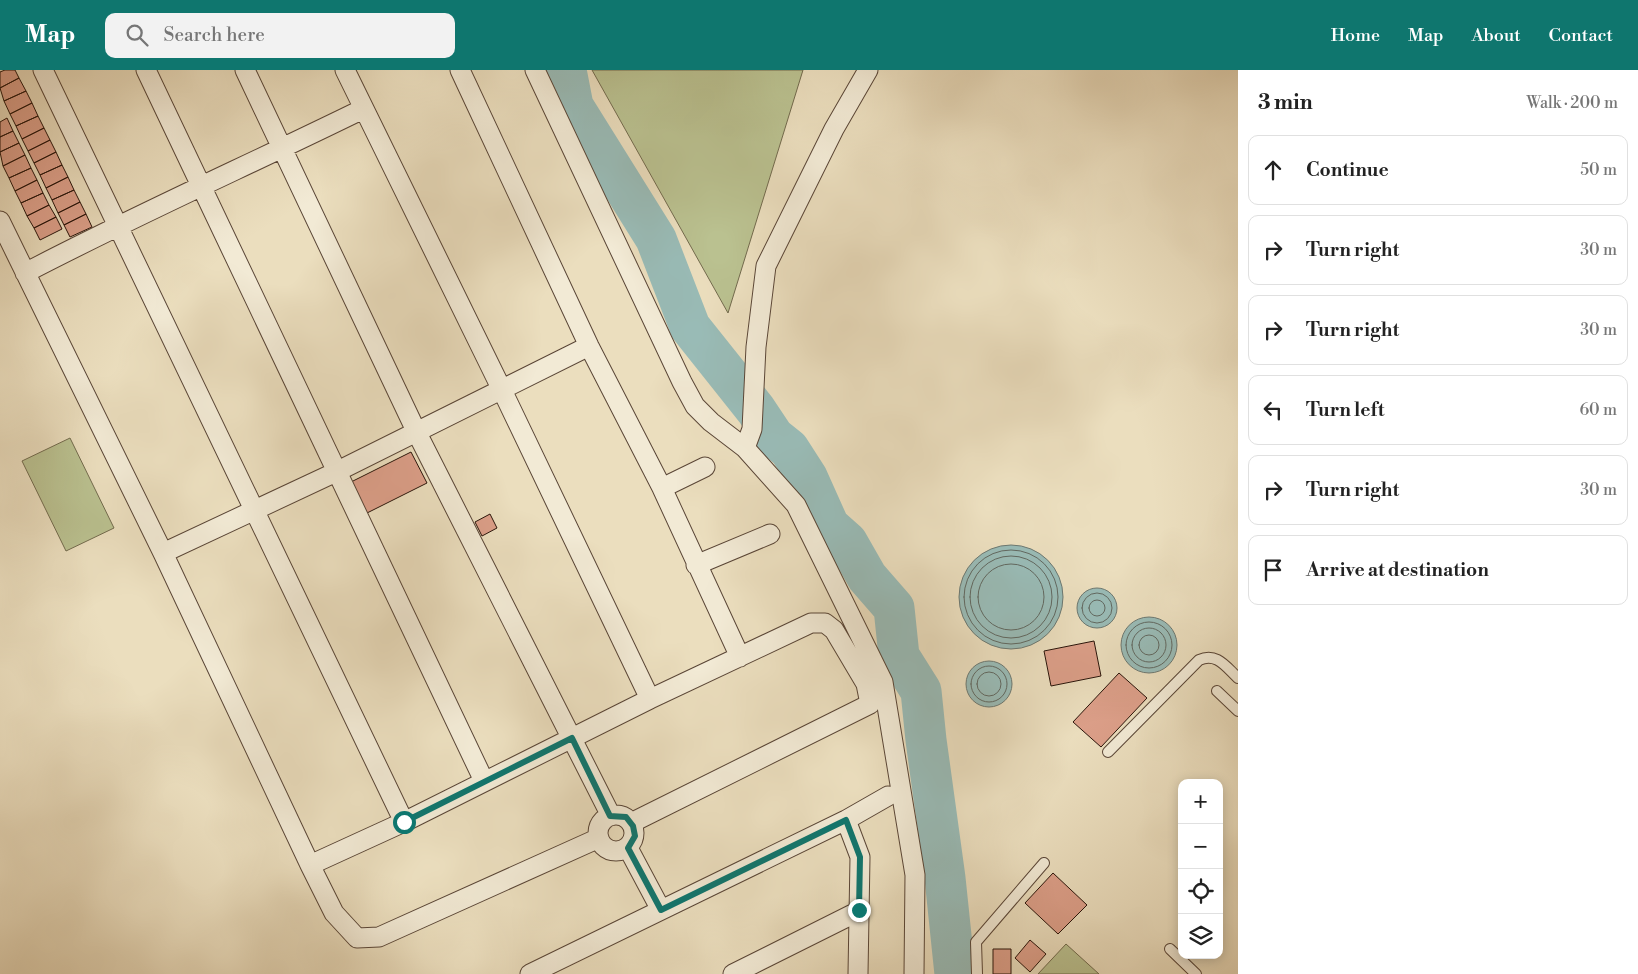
<!DOCTYPE html>
<html lang="en">
<head>
<meta charset="utf-8">
<style>
	body { margin:0; font-family:"Libre Bodoni",serif; background:#f2f2f2; color:#222 }
	.controls { position:absolute; right:15px; bottom:15px; display:grid; overflow:hidden; border-radius:10px; box-shadow:0 2px 12px #0003 }
	.controls button { width:45px; height:45px; display:grid; place-items:center; padding:0; border:0; border-bottom:1px solid #e0e0e0; background:#fff; color:#222; font:25px sans-serif }
	.stop { position:absolute; width:15px; height:15px; margin:-11px; border:4px solid #0f766e; border-radius:50%; background:#fff }
	.stop.end { background:#0f766e; border-color:#fff; box-shadow:0 1px 5px #0008 }
	.list { margin:0; padding:0; list-style:none }
	h2 { display:flex; justify-content:space-between; align-items:center; height:65px; margin:0; padding:0 20px; font-size:21px }
	h2 small { font-size:16px; font-weight:400; color:#767676 }
	.list li { display:grid; grid-template-columns:32px 1fr auto; gap:15px; align-items:center; box-sizing:border-box; height:70px; margin:0 10px 10px; padding:0 10px; border:1px solid #e0e0e0; border-radius:10px }
	.list b { display:block; font-size:19px; white-space:nowrap }
	.list em { font-size:16px; font-style:normal; color:#767676 }
	.icon { flex:none; width:28px; height:28px; fill:none; stroke:currentColor; stroke-width:2; stroke-linecap:round; stroke-linejoin:round }
	.map { position:relative; flex:none; width:1238px; height:904px; overflow:hidden }
	header { display:flex; align-items:center; gap:30px; box-sizing:border-box; height:70px; padding:0 25px; background:#0f766e; color:#fff }
	header strong { font-size:24px }
	nav { display:flex; gap:28px; margin-inline-start:auto; font-size:18px }
	.search { width:350px; height:45px; background:#f2f2f2; display:flex; align-items:center; gap:12px; box-sizing:border-box; padding:0 18px; border-radius:10px; color:#767676; font-size:19px }
	main { display:flex }
	aside { flex:1; background:#fff }
	.map>svg:first-child { display:block }
</style>
</head>
<body>
<header>
<strong>Map</strong>
<div class="search"><svg class="icon" aria-label="search" viewBox="0 0 24 24"><circle cx="10" cy="10" r="6"/><path d="M15 15l6 6"/></svg>Search here</div>
<nav><a>Home</a><a>Map</a><a>About</a><a>Contact</a></nav>
</header>
<main>
<div class="map">
<svg width="1238" height="904" viewBox="0 0 1238 904">
	<rect width="100%" height="100%" fill="#ebdebe"/>
	<filter id="stains"><feTurbulence type="fractalNoise" baseFrequency=".004" numOctaves="4"/><feColorMatrix values="0 0 0 0 .2 0 0 0 0 .09 0 0 0 0 .02 0 0 0 .5 -.17"/></filter>
	<radialGradient id="worn" r=".72"><stop offset=".6" stop-color="#630" stop-opacity="0"/><stop offset="1" stop-color="#630" stop-opacity=".3"/></radialGradient>
	<!-- green -->
	<path fill="#bac190" stroke="#726a4d" d="M592 0H803L728 243Z
		M70 368 114 458 66 481 22 391Z
		M1066 874 1099 904H1038Z"/>
	<!-- water -->
	<path fill="#99bbb6" stroke="#6c7871" d="M959 527a52 52 0 1 1 104 0a52 52 0 1 1-104 0Z
		M1077 538a20 20 0 1 1 40 0a20 20 0 1 1-40 0Z
		M1121 575a28 28 0 1 1 56 0a28 28 0 1 1-56 0Z
		M966 614a23 23 0 1 1 46 0a23 23 0 1 1-46 0Z"/>
	<g fill="none" stroke-linecap="round" stroke-linejoin="round">
		<!-- shore -->
		<path stroke="#616860" stroke-width="1" d="M964 527a47 47 0 1 1 94 0a47 47 0 1 1-94 0Z
			M970 527a41 41 0 1 1 82 0a41 41 0 1 1-82 0Z
			M978 527a33 33 0 1 1 66 0a33 33 0 1 1-66 0Z
			M1082 538a15 15 0 1 1 30 0a15 15 0 1 1-30 0Z
			M1089 538a8 8 0 1 1 16 0a8 8 0 1 1-16 0Z
			M1126 575a23 23 0 1 1 46 0a23 23 0 1 1-46 0Z
			M1132 575a17 17 0 1 1 34 0a17 17 0 1 1-34 0Z
			M1139 575a10 10 0 1 1 20 0a10 10 0 1 1-20 0Z
			M971 614a18 18 0 1 1 36 0a18 18 0 1 1-36 0Z
			M977 614a12 12 0 1 1 24 0a12 12 0 1 1-24 0Z"/>
		<!-- river -->
		<path stroke="#99bbb6" stroke-width="41" d="M566 0 573 36 656 169 690 257 756 340 774 367 789 379 807 407 829 456 847 472 867 507 894 538 899 586 921 621 926 670 945 808 955 904"/>
	</g>
	<!-- building -->
	<path fill="#dc9f89" stroke="#29140a" d="M5 0H15L19 8 0 18V2Z
		M19 8 26 21 4 31 0 18Z
		M26 21 32 33 10 44 4 31Z
		M32 33 38 46 16 56 10 44Z
		M38 46 44 58 22 69 16 56Z
		M7 48 13 61 0 67V52Z
		M44 58 50 70 28 81 22 69Z
		M13 61 19 73 0 82V67Z
		M50 70 56 82 34 93 28 81Z
		M19 73 25 85 3 96 0 82Z
		M56 82 62 95 40 105 34 93Z
		M25 85 31 98 9 108 3 96Z
		M62 95 68 107 46 118 40 105Z
		M31 98 37 110 15 121 9 108Z
		M68 107 74 120 52 130 46 118Z
		M37 110 43 123 21 133 15 121Z
		M74 120 80 132 58 143 52 130Z
		M43 123 49 135 27 146 21 133Z
		M80 132 86 144 64 155 58 143Z
		M49 135 56 147 34 158 27 146Z
		M86 144 92 157 70 167 64 155Z
		M56 147 62 159 40 170 34 158Z
		M411 382 427 413 365 444 349 413Z
		M490 444 497 458 482 466 475 452Z
		M1094 571 1101 606 1051 616 1044 581Z
		M1119 603 1147 628 1101 677 1073 652Z
		M1053 803 1087 835 1058 864 1025 833Z
		M1030 870 1046 884 1030 902 1015 888Z
		M993 879H1011V904H993Z"/>
	<g fill="none" stroke-linecap="round" stroke-linejoin="round">
		<defs>
			<path id="lane" d="M1217 621 1238 641
				M1108 682 1199 590C1217 582 1226 597 1238 608
				M1170 879 1196 904
				M977 904 976 872 1044 793"/>
			<path id="street" d="M43 0 404 752
				M146 0 484 711
				M245 0 417 363 611 746
				M345 0 502 320 650 629
				M460 0 589 276 662 418 740 587
				M535 0 682 312 695 336 711 352 745 378 796 435 883 612 915 805 914 904
				M0 151 163 483 310 795 334 843 357 868 379 867 599 768
				M25 203C136 145 251 94 363 39
				M745 378 752 359 756 277 766 196 834 59 868 0
				M662 418 705 397
				M163 483 336 402 589 276
				M696 495 770 464
				M598 763a18 18 0 1 1 36 0a18 18 0 1 1-36 0Z
				M846 750 860 787 858 904
				M628 778 661 840
				M310 795 404 752 650 629 811 553H825L834 560 866 614 870 634 631 753
				M530 904 846 750 888 726
				M733 904 859 841"/>
		</defs>
		<!-- lane casing -->
		<use href="#lane" stroke="#5a4637" stroke-width="12"/>
		<!-- street casing -->
		<use href="#street" stroke="#5a4637" stroke-width="21"/>
		<!-- lane -->
		<use href="#lane" stroke="#f2ead5" stroke-width="10"/>
		<!-- street -->
		<use href="#street" stroke="#f2ead5" stroke-width="19"/>
	</g>
	<g fill="none" stroke-linecap="round" stroke-linejoin="round">
		<!-- route -->
		<path stroke="#0f766e" stroke-width="6" d="M404 752 572 668 610 746 626 747 633 756 635 766 628 778 661 840 846 750 860 787 859 840"/>
	</g>
	<rect width="100%" height="100%" filter="url(#stains)"/>
	<rect width="100%" height="100%" fill="url(#worn)"/>
</svg>
<div class="controls">
<button>+</button>
<button>−</button>
<button><svg class="icon" aria-label="locate" viewBox="0 0 24 24"><circle cx="12" cy="12" r="6"/><path d="M12 2v4M12 18v4M2 12h4M18 12h4"/></svg></button>
<button><svg class="icon" aria-label="layers" viewBox="0 0 24 24"><path d="M12 4l9 5-9 5-9-5zM3 14l9 5 9-5"/></svg></button>
</div>
<div class="stop" style="left:404px;top:752px"></div>
<div class="stop end" style="left:859px;top:840px"></div>
</div>
<aside>
<h2>3 min<small>Walk · 200 m</small></h2>
<ul class="list">
<li><svg class="icon" aria-label="ahead" viewBox="0 0 24 24"><path d="M12 20V5M6 11l6-6 6 6"/></svg><div><b>Continue</b></div><em>50 m</em></li>
<li><svg class="icon" aria-label="right" viewBox="0 0 24 24"><path d="M7 20v-9h11M14 6l5 5-5 5"/></svg><div><b>Turn right</b></div><em>30 m</em></li>
<li><svg class="icon" aria-label="right" viewBox="0 0 24 24"><path d="M7 20v-9h11M14 6l5 5-5 5"/></svg><div><b>Turn right</b></div><em>30 m</em></li>
<li><svg class="icon" aria-label="left" viewBox="0 0 24 24"><path d="M17 20v-9H6M10 6l-5 5 5 5"/></svg><div><b>Turn left</b></div><em>60 m</em></li>
<li><svg class="icon" aria-label="right" viewBox="0 0 24 24"><path d="M7 20v-9h11M14 6l5 5-5 5"/></svg><div><b>Turn right</b></div><em>30 m</em></li>
<li><svg class="icon" aria-label="arrive" viewBox="0 0 24 24"><path d="M6 21V4h12l-3 4 3 4H6"/></svg><div><b>Arrive at destination</b></div></li>
</ul>
</aside>
</main>
</body>
</html>
